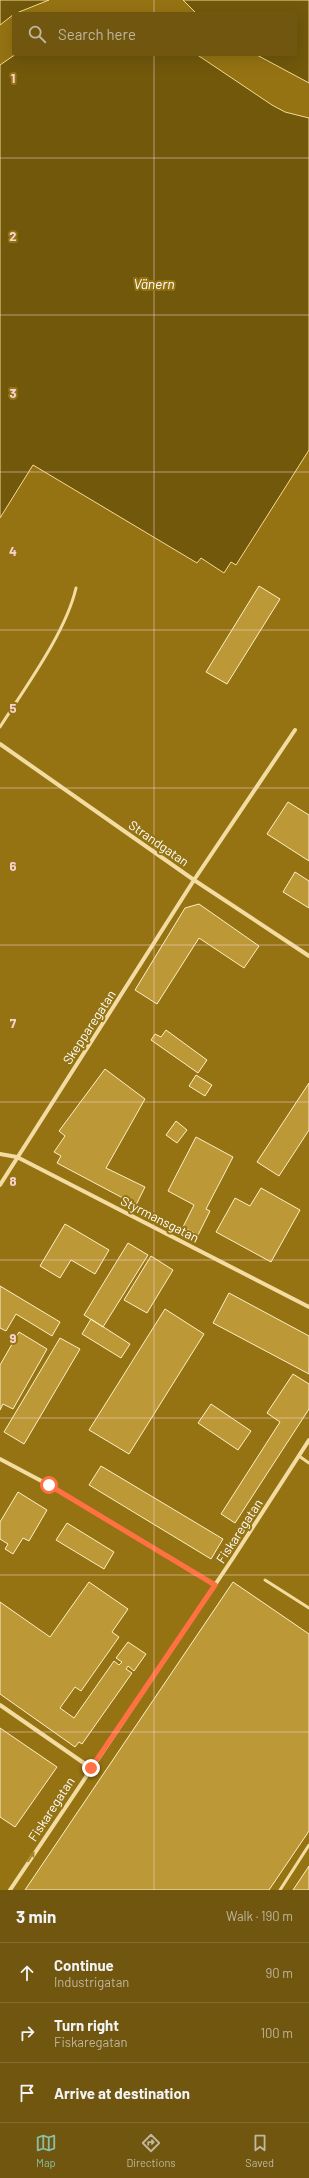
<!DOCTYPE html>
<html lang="en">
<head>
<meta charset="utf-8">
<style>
	body { margin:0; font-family:Barlow,sans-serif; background:#785f1c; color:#f1f3f6 }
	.stop { position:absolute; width:12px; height:12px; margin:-9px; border:3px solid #ff7043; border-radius:50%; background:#fff }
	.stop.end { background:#ff7043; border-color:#fff; box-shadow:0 1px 4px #0008 }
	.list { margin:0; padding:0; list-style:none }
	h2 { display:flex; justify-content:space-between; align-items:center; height:52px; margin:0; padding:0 16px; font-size:17px }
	h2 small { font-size:13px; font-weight:400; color:#c0b79e }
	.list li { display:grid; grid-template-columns:26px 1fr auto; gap:12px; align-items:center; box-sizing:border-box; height:60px; padding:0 16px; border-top:1px solid #826c2e }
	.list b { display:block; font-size:15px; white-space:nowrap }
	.list p { margin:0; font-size:13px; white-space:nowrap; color:#c0b79e }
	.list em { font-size:13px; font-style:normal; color:#c0b79e }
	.icon { flex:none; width:22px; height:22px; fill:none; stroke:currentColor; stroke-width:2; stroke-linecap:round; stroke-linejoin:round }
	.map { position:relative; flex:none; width:309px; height:1890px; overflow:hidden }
	.search { position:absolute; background:#70560e; box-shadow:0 4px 16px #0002; left:12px; right:12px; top:12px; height:44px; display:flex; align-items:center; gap:10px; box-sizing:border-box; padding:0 14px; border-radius:4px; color:#c0b79e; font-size:15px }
	.sheet { height:232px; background:#70560e }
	nav { display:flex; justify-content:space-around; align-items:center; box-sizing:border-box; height:56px; border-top:1px solid #826c2e; background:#70560e; font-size:11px; color:#c0b79e }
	nav a { display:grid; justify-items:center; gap:2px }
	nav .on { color:#8abfa5 }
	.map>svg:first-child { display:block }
</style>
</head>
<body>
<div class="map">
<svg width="309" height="1890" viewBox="0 0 309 1890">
	<rect width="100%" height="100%" fill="#957312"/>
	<!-- water -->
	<path fill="#71580b" stroke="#f6da94" d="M0 0H49L14 14 0 25Z
		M183 0H309V83L255 54H295V14H197Z
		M16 54H196L272 105 285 112 309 118V450L236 565 231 562 224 573 201 558 197 563 33 465 0 518V65Z"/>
	<!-- building -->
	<path fill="#bc9836" stroke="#fdefc9" d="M259 586 280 599 227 684 206 672Z
		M288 802 309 815V861L267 834Z
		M295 872 309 881V908L283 892Z
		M199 904 259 946 244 968 199 938 157 1004 135 990 185 908Z
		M166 1030 207 1060 198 1073 151 1040 155 1034 161 1037Z
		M105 1069 145 1099 106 1168 145 1187 136 1205 57 1163 61 1156 54 1152 65 1136 59 1131Z
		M196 1075 212 1085 205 1096 189 1086Z
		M309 1083V1130L279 1176 257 1162Z
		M176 1121 187 1130 177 1143 166 1135Z
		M196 1137 233 1157 206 1209 210 1211 198 1235 183 1227 194 1205 168 1191Z
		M261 1188 300 1210 271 1262 216 1232 235 1198 250 1206Z
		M65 1224 109 1250 95 1274 71 1260 60 1278 40 1266Z
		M128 1243 148 1255 103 1327 84 1315Z
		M151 1256 173 1270 147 1313 124 1300Z
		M0 1286 60 1322 52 1336 16 1314 6 1331 0 1328Z
		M229 1293 309 1336V1374L213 1323Z
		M165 1309 204 1334 129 1454 89 1430Z
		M91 1319 130 1344 121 1358 82 1334Z
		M19 1332 47 1349 13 1409 3 1404 0 1410V1365Z
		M60 1338 80 1349 24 1444 4 1432Z
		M293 1374 309 1384V1409L235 1523 221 1514 280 1422 267 1413Z
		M211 1404 251 1431 238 1450 198 1423Z
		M101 1466 223 1539 211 1559 89 1485Z
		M18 1492 47 1510 29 1541 23 1538 13 1554 5 1549 8 1544 0 1539V1522Z
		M67 1523 114 1552 104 1569 56 1540Z
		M89 1582 128 1609 112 1632 119 1637 81 1691 75 1687 60 1708 74 1718 114 1661 119 1665 122 1662 116 1658 128 1642 146 1654 134 1671 128 1666 126 1669 132 1673 82 1744 79 1742 75 1747 0 1694V1602L50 1637Z
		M233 1582 309 1634V1831L269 1890H25Z
		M0 1728 57 1767 15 1827 0 1817Z
		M309 1866V1890H293Z"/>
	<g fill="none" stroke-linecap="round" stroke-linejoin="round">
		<!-- service -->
		<path stroke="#f3dca2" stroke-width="3" d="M0 727C25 688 66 632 76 588
			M299 1456 309 1463
			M265 1580 309 1608
			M280 1890 309 1845"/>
		<!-- minor -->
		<path stroke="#f3dca2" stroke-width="4" d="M0 744 194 880 309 956
			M0 1154 17 1157 309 1307
			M0 1185 194 880 295 730
			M0 1459 49 1485 215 1585
			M0 1705 91 1768
			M10 1890 233 1558 309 1440"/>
	</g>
	<!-- one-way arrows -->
	<defs><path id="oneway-solid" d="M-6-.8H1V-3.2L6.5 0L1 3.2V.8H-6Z"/></defs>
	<use fill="#a38328" href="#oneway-solid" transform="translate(31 1857) rotate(-57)"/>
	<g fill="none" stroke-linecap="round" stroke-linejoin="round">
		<!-- route -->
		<path stroke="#ff7043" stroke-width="5" d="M49 1485 215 1585 91 1768"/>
	</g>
	<!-- grid -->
	<path fill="none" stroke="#f7d4d4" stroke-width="1" stroke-opacity="0.55" d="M154 0V14M154 54V1890M0 158H309M0 315H309M0 472H309M0 630H309M0 788H309M0 945H309M0 1102H309M0 1260H309M0 1418H309M0 1575H309M0 1732H309"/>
	<g text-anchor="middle" stroke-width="4" stroke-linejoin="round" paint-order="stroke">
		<!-- street labels -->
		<g font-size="13" fill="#fff" stroke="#957312">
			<text transform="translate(159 843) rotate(35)" y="5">Strandgatan</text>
			<text transform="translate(89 1027) rotate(-57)" y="5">Skepparegatan</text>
			<text transform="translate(160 1219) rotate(27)" y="5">Styrmansgatan</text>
			<text transform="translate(239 1531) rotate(-57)" y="5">Fiskaregatan</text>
			<text transform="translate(51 1809) rotate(-57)" y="5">Fiskaregatan</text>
		</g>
		<!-- water labels -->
		<g font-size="14" font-style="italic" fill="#fff" stroke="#957312">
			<text x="154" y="289">Vänern</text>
		</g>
	</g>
	<g font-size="13" text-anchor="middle" font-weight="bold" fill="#f7d4d4" stroke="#957312" stroke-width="4" stroke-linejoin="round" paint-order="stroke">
		<text x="13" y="83">1</text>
		<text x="13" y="241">2</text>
		<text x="13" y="398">3</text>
		<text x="13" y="556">4</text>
		<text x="13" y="713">5</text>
		<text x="13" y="871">6</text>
		<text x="13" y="1028">7</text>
		<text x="13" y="1186">8</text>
		<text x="13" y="1343">9</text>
	</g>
</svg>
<div class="stop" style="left:49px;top:1485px"></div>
<div class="stop end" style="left:91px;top:1768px"></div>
<div class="search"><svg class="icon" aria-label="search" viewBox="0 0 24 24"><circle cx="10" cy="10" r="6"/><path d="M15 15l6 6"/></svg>Search here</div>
</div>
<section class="sheet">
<h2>3 min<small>Walk · 190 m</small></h2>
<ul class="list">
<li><svg class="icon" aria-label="ahead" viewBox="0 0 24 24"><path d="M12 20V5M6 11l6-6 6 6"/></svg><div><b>Continue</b><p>Industrigatan</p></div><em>90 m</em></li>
<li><svg class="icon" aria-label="right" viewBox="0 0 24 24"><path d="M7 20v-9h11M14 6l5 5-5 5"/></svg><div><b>Turn right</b><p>Fiskaregatan</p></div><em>100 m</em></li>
<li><svg class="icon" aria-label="arrive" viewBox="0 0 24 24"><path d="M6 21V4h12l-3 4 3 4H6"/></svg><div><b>Arrive at destination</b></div></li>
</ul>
</section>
<nav>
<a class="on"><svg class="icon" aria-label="map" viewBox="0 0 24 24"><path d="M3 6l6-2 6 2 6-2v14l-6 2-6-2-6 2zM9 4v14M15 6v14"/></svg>Map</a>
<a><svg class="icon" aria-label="directions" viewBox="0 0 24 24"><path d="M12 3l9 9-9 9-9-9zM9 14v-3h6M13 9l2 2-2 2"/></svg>Directions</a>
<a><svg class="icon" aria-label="saved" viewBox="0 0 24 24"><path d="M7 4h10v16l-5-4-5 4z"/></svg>Saved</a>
</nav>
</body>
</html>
